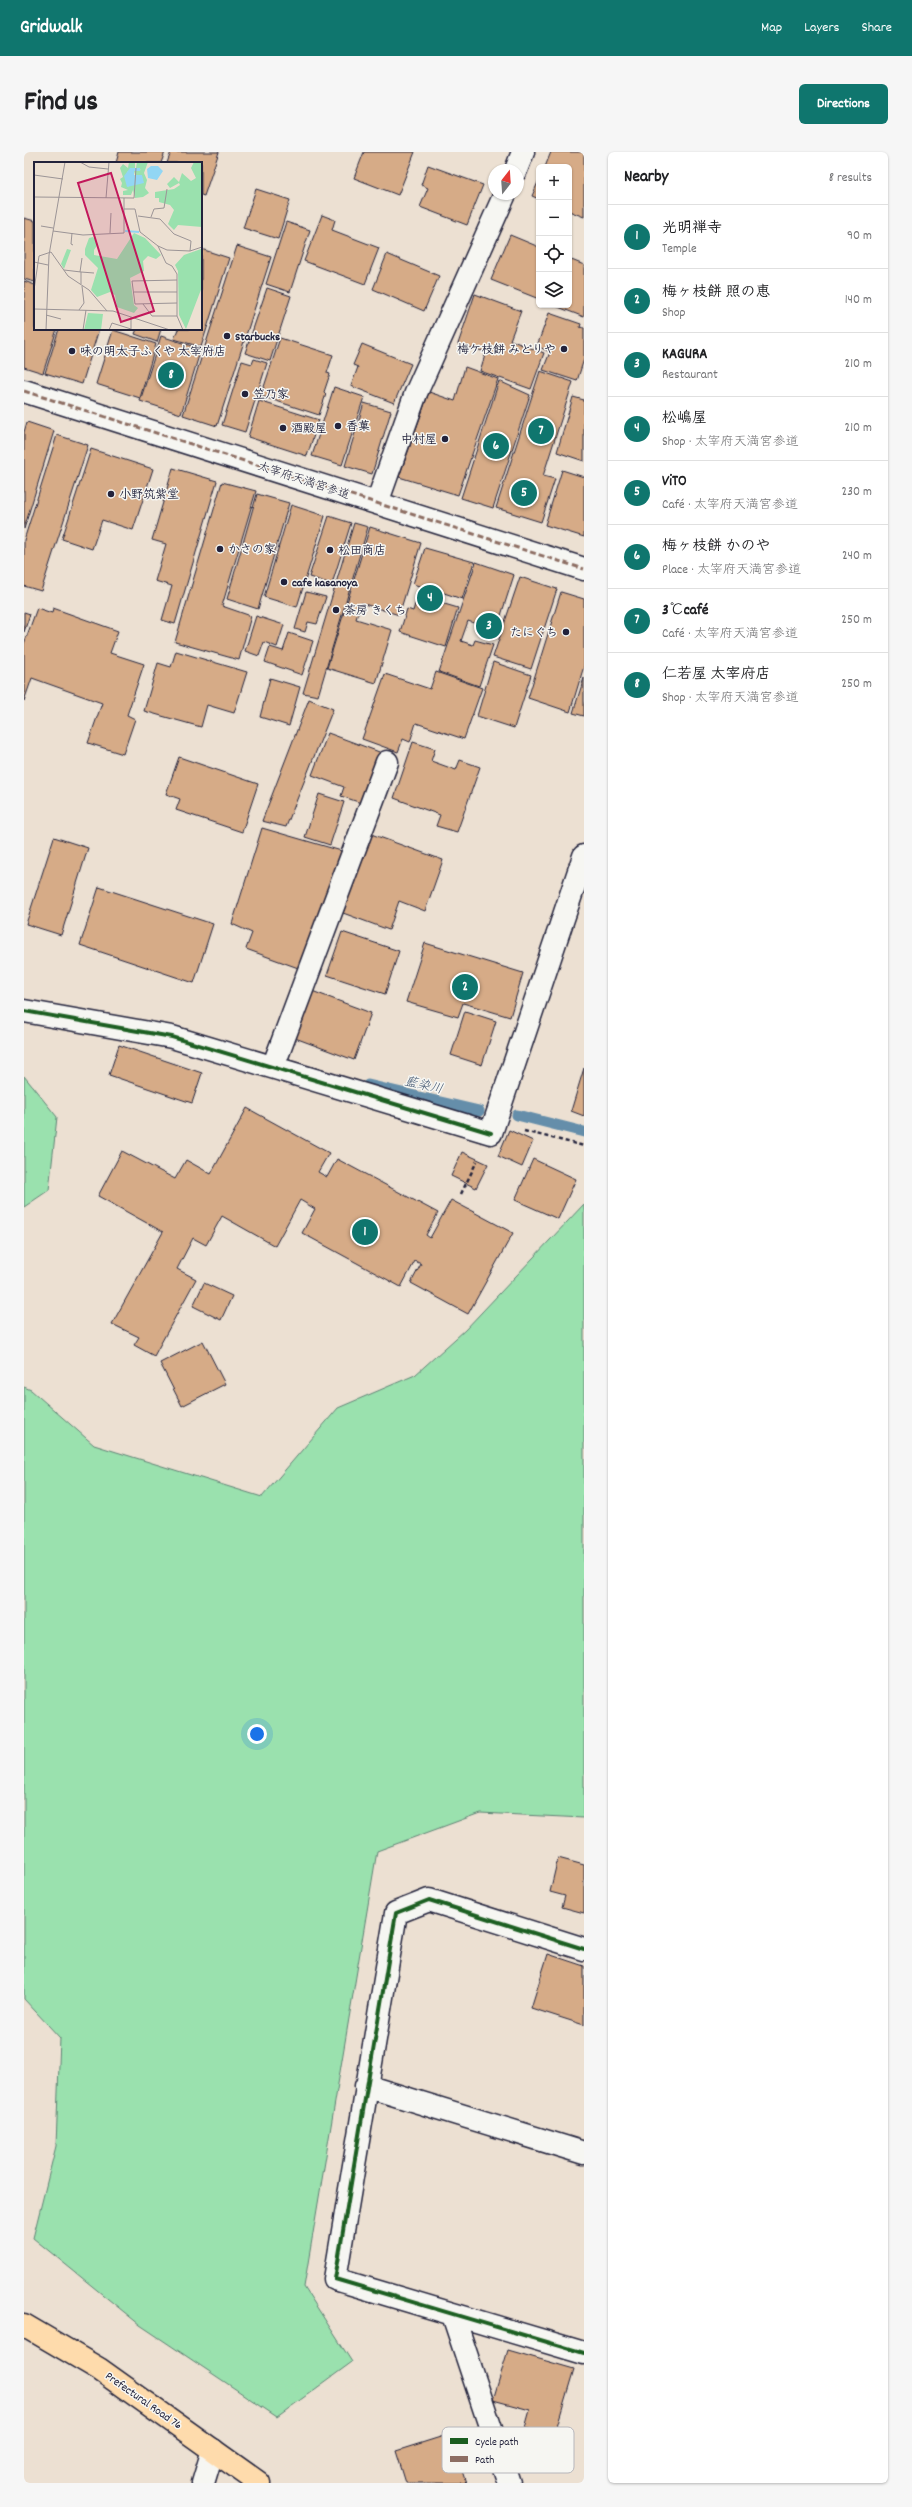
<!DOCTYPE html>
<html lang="en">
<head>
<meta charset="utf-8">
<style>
	body { margin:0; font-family:Dekko,"Klee One",sans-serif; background:#f6f6f6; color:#202124 }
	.controls { position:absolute; right:12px; top:12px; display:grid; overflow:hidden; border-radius:6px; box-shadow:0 1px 3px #0004 }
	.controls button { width:36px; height:36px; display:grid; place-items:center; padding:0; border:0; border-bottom:1px solid #e0e0e0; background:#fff; color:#202124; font:20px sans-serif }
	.compass { position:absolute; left:464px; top:12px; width:36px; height:36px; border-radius:50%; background:#fff; box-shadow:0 1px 3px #0004; rotate:17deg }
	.you { position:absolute; left:233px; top:1582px; width:14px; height:14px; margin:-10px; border:3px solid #fff; border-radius:50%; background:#1a73e8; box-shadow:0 0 0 6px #1a73e833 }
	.badge { display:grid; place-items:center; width:26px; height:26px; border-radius:50%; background:#0f766e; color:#fff; font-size:13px; font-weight:700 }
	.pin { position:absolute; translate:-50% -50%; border:2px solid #fff; box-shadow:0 1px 4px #0006 }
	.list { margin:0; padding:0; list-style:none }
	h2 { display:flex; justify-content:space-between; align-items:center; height:52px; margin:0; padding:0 16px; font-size:17px }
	h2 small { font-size:13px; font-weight:400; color:#757577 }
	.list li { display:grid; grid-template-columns:26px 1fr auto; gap:12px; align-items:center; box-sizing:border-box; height:64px; padding:0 16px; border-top:1px solid #e0e0e0 }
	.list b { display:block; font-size:15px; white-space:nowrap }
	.list p { margin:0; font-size:13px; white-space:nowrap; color:#757577 }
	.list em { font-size:13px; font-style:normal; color:#757577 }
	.icon { flex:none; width:22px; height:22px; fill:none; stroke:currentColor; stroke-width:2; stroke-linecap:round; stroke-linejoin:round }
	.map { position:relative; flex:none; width:560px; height:2331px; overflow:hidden; border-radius:6px }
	header { display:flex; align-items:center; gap:24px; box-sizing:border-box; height:56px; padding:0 20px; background:#0f766e; color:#fff }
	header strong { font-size:19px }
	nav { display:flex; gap:22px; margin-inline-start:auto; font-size:14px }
	.intro { display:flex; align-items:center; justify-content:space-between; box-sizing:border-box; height:96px; padding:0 24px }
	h1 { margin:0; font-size:28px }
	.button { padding:10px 18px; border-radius:6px; background:#0f766e; color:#fff; font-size:14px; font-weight:700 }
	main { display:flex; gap:24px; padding:0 24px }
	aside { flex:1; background:#fff; border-radius:6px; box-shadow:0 1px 3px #0004 }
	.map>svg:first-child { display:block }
</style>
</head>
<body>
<header>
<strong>Gridwalk</strong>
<nav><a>Map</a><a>Layers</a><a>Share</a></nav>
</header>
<div class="intro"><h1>Find us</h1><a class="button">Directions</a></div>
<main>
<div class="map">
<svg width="560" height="2331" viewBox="0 0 560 2331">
	<rect width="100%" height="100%" fill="#ece0d2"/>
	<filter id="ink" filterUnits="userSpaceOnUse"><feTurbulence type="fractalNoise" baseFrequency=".025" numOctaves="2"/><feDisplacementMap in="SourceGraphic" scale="8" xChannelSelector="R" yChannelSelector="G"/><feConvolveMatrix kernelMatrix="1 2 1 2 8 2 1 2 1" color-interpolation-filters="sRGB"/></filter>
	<g filter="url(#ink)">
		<!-- green -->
		<path fill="#9ae1ae" stroke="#5e8274" d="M0 924 33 965 25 1038 0 1055Z
			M560 1052V1666L456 1661 353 1699 280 2135 328 2210 253 2265 116 2173 9 2086 32 1994 36 1886 0 1847V1235L7 1238 70 1293 238 1345 314 1256 391 1223 441 1178Z"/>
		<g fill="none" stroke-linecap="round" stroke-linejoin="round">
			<!-- stream -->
			<path stroke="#658eaa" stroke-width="11" d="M344 933 455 959
				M493 963 560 980"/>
		</g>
		<!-- building -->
		<path fill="#d6ab87" stroke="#22223b" d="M95 0H141L137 11H92Z
			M147 0H195L180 44 177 43V11H143Z
			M340 0H391L374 43 330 26Z
			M527 0H560V65L545 59V15H521Z
			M404 13 459 33 443 73 396 55 404 36 397 33Z
			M515 28V47L508 44Z
			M232 37 266 48 254 87 219 76Z
			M298 63 311 68 308 78 355 96 341 132 280 109Z
			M0 66 11 69V130L0 127Z
			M262 70 286 78 266 140 242 132Z
			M486 83 515 95V147L467 128Z
			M213 94 247 105 193 274 159 263Z
			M177 97 205 106 177 195 150 187 154 177H177Z
			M363 102 415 124 400 159 349 137Z
			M545 107 560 113V165L529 153H545Z
			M0 129 11 133V177H33L19 221 0 215Z
			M243 136 267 144 246 209 221 201Z
			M451 142 497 159 486 188 520 201 507 237 456 219 462 200 434 192Z
			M525 161 557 172 556 175 560 176V207L553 229 519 218 526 200 513 194Z
			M35 177H75L58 232 21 221Z
			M113 177H137L133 190 111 182Z
			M89 178 132 192 116 246 72 232Z
			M137 184 177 197 157 262 116 249Z
			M256 186 309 203 303 221 306 222 300 240 302 242 295 263 237 244Z
			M338 192 387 212 370 251 327 234 334 215 329 213Z
			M230 207 243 211 221 280 198 273 218 209 228 212Z
			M441 215 474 227 434 343 375 325 405 240 431 249Z
			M516 219 549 230 519 324 531 327 517 370 472 356Z
			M475 229 506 243 469 356 437 346Z
			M310 235 340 245 318 313 288 304Z
			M549 245 560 248V309L533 300Z
			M235 249 295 268 283 304 224 285Z
			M340 251 367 259 348 322 321 314Z
			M3 270 30 279 0 377V280Z
			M33 283 64 293 17 439 0 434V388Z
			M67 297 129 317 109 378 78 368 68 397 38 387Z
			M149 316 193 329 151 472 138 468 148 434 131 429 142 392 128 388Z
			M538 318 560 325V385L521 373Z
			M198 330 232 339 198 454 227 464 215 508 151 490Z
			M233 342 265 351 234 457 203 447Z
			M267 353 301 364 273 455 240 445Z
			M305 364 327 371 308 432 285 425Z
			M330 371 344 375 294 544 279 541Z
			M346 375 397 391 375 463 337 451 332 467 368 478 352 531 303 516Z
			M401 396 450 410 438 447 420 441 417 451 434 456 422 495 376 480 383 457 389 459 394 442 398 444 401 436 389 432Z
			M452 410 490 423 472 479 444 469 437 489 449 493 451 488 469 493 455 534 415 520Z
			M496 425 533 437 507 517 469 505Z
			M282 440 302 445 293 472 284 470 281 480 271 477Z
			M537 440 560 447V514L546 560 504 546Z
			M13 456 28 461 29 456 94 479 86 501 120 512 103 563 111 567 99 602 64 591 78 551 8 526 0 549V492Z
			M0 460 6 462 0 480Z
			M232 464 260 473 253 495 240 490 235 504 221 499Z
			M265 481 289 489 278 523 241 510 246 495 259 499Z
			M152 499 223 520 210 561 183 553 177 575 120 559 134 511 147 515Z
			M469 510 507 523 490 576 453 564Z
			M412 520 458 536 440 587 392 571 386 590 379 587 374 600 338 587 361 522 406 537Z
			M246 526 276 535 265 574 236 565Z
			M560 526V564L549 561Z
			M285 547 309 557 262 675 238 669Z
			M304 581 358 601 340 652 317 644 320 635 288 623Z
			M389 590 411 597 407 609 432 618 436 608 456 615 433 680 412 674 416 663 370 646Z
			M155 605 234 632 218 680 152 658 156 647 142 642Z
			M295 642 320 650 306 693 281 685Z
			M238 676 321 700 277 817 222 797 228 781 208 772Z
			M347 682 419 708 401 759 375 749 365 778 319 761Z
			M30 685 64 696 37 783 2 772Z
			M75 735 189 772 170 831 56 793Z
			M318 780 375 799 361 842 303 823Z
			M401 791 499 821 486 865 439 851 434 865 382 850Z
			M288 839 347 861 330 908 271 886Z
			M441 859 472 869 458 913 427 903Z
			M95 893 178 921 168 951 85 923Z
			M560 916V964L547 959Z
			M223 956 305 1001 294 1020 303 1025 313 1007 414 1061 402 1083 406 1086 427 1048 489 1081 444 1162 387 1131 397 1112 391 1109 377 1135 278 1081 291 1057 276 1048 251 1094 198 1064 182 1093 169 1086 153 1117 172 1127 130 1204 110 1193 115 1185 88 1172 139 1080 74 1044 98 999 151 1027 162 1008 187 1022Z
			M485 978 509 989 498 1015 474 1004Z
			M438 1000 464 1012 452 1036 427 1024Z
			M509 1007 552 1027 534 1067 491 1048Z
			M180 1131 208 1144 197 1168 169 1154Z
			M179 1189 201 1232 158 1254 136 1211Z
			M534 1706 560 1713V1761L538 1755 541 1744 526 1740Z
			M524 1802 560 1814V1873L507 1856Z
			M484 2198 550 2217 530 2284 501 2276 506 2258 469 2248Z
			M426 2282 442 2331H382L372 2299Z"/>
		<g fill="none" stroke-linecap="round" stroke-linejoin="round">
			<defs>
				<path id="minor" d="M492 18 499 0
					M0 239 560 417
					M353 351 392 241 481 42
					M0 859 148 885 467 981 560 704
					M249 915 363 610
					M560 1797 405 1748 372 1761 311 2127 560 2201
					M342 1934 560 2001
					M429 2163 485 2331
					M179 2331 189 2298"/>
				<path id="major" d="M0 2173 75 2217 235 2331"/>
			</defs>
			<!-- minor casing -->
			<use href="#minor" stroke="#22223b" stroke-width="25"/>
			<!-- major casing -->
			<use href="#major" stroke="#22223b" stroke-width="25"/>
			<!-- path -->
			<path stroke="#22223b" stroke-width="2.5" stroke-dasharray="4 3" stroke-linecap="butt" d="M500 979 560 994
				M437 1042 453 1009"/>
			<!-- minor -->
			<use href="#minor" stroke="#f6f6f2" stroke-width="22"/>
			<!-- major -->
			<use href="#major" stroke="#fedbac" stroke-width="22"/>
			<!-- quiet -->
			<path stroke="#8d6e63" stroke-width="3" stroke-dasharray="6 3" stroke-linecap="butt" d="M0 239 560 417"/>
			<defs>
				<path id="cycleway" d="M0 859 148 885 467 981
					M560 1797 405 1748 372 1761 311 2127 560 2201"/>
			</defs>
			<!-- cycleway casing -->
			<use href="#cycleway" stroke="#f6f6f2" stroke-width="6"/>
			<!-- cycleway -->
			<use href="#cycleway" stroke="#1b5e20" stroke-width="4"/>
		</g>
	</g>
	<!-- markers -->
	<g fill="#22223b" stroke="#f6f6f2" stroke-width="1.5">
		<circle cx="203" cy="184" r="4"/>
		<circle cx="540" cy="197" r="4"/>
		<circle cx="48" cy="199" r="4"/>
		<circle cx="221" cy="242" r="4"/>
		<circle cx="314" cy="274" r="4"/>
		<circle cx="259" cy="276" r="4"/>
		<circle cx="421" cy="287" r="4"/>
		<circle cx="87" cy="342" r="4"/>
		<circle cx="196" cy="397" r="4"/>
		<circle cx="306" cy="398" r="4"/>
		<circle cx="260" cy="430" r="4"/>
		<circle cx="312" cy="458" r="4"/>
		<circle cx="542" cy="480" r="4"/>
	</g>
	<g text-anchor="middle" stroke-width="3" stroke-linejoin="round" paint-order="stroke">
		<!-- poi labels -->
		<g font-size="12" font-weight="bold" fill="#22223b" stroke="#f6f6f2" text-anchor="start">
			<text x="211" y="188">Starbucks</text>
			<text x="532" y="201" text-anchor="end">梅ケ枝餅 みどりや</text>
			<text x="56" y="203">味の明太子ふくや 太宰府店</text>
			<text x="229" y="246">笠乃家</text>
			<text x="322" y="278">香菓</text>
			<text x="267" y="280">酒殿屋</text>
			<text x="413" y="291" text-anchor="end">中村屋</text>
			<text x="95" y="346">小野筑紫堂</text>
			<text x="204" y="401">かさの家</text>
			<text x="314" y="402">松田商店</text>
			<text x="268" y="434">cafe kasanoya</text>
			<text x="320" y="462">茶房 きくち</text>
			<text x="534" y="484" text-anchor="end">たにぐち</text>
		</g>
		<!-- street labels -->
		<g font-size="12" fill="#22223b" stroke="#f6f6f2">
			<text transform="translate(280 328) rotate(18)" y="4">太宰府天満宮参道</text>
			<text transform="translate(120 2248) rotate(35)" y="4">Prefectural Road 76</text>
		</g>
		<!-- water labels -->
		<g font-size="13" font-style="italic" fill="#445872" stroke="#f6f6f2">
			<text transform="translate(400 932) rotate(13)" y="5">藍染川</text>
		</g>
	</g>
	<!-- overview -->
	<g transform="translate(10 10)">
		<rect width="168" height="168" fill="#ece0d2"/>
		<path d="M95 0H101V6L93 10 95 26V18L102 17 100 9 107 8 102 6 103 0H114L110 11 113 18 111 26 115 31 109 35 101 36 99 28 97 33H89V29L94 28 87 25 88 21 86 17 89 15 86 6 89 2 94 6ZM160 0H168V65L144 63 140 68 134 62 140 48 136 43 125 40V36H121V30L140 27 146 23 145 21 136 26 133 22 140 15 145 20 148 11 157 19 162 16 157 6ZM100 71 111 76 127 93 122 97 114 94 109 99 110 109 96 116 100 143 104 146 100 151 83 145 81 133 76 130 63 135 57 128 64 106 51 93V87L55 76 59 75 64 82 60 88V93L83 97ZM33 87 37 88 30 107 27 102ZM167 87 168 125 152 167 145 153 144 109 141 103 150 93ZM54 151 69 152 67 168H50Z" fill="#9ae1ae"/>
		<path d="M117 4H124L129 9 123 18 114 16 113 7ZM96 6H106V9H100V13H108L110 21 93 25 90 14Z" fill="#92d6f4"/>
		<path fill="none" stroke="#92d6f4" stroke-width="2" d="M91 69 105 70"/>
		<path fill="none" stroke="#9b9496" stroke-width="1" d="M46 0 55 5 74 7M0 13 29 17M0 35 100 36 102 6M72 36 75 0M90 47H101L106 70 124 84 133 88 156 89 168 85M104 54 126 57 140 72 157 79 156 89M117 55 120 47 130 46 133 27M7 64 19 66M19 69 49 73 90 71V36M38 71 37 82 39 83M76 71 77 51M124 84 132 101 138 104 143 112V154L149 168M0 100 14 103M30 108 47 110V122M46 110 48 96M47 110 60 111M0 128 5 94 17 90 34 114 55 128 73 149M100 130H143M143 141 101 142 98 119 143 118M109 142 118 154H143M0 147 79 149 136 168M45 148 50 141 48 124M12 153 27 157M12 168 15 93 31 0M49 168 52 148M75 168 78 161 97 167V155"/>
		<path fill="#c2185b" fill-opacity="0.15" stroke="#c2185b" stroke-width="2" d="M77 11 120 149 87 160 44 21Z"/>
		<rect width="168" height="168" fill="none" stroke="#22223b" stroke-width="2"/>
	</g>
	<!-- legend -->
	<rect x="418" y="2275" width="132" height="46" rx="6" fill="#f6f6f2" stroke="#b6b6bb" stroke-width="1"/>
	<rect x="426" y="2286" width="18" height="6" fill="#1b5e20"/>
	<rect x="426" y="2304" width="18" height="6" fill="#8d6e63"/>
	<g font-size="11" fill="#22223b">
		<text x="451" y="2293">Cycle path</text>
		<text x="451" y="2311">Path</text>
	</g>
</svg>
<div class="controls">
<button>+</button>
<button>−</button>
<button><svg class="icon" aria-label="locate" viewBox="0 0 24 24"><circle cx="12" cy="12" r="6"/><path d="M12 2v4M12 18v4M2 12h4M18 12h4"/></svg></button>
<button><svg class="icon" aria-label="layers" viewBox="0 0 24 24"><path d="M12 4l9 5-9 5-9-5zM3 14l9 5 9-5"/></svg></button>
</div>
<svg class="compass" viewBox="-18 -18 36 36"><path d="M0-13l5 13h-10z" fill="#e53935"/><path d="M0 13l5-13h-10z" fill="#757577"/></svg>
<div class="you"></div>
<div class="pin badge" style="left:341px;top:1080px">1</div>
<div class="pin badge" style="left:441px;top:835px">2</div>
<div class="pin badge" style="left:465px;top:474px">3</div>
<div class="pin badge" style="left:406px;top:446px">4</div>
<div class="pin badge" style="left:500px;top:341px">5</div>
<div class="pin badge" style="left:472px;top:294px">6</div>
<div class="pin badge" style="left:517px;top:279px">7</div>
<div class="pin badge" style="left:147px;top:223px">8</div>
</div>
<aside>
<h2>Nearby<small>8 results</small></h2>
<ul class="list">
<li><span class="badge">1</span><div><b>光明禅寺</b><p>Temple</p></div><em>90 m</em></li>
<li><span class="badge">2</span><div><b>梅ヶ枝餅 照の恵</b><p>Shop</p></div><em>140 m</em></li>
<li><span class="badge">3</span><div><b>KAGURA</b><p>Restaurant</p></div><em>210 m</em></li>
<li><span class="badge">4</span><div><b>松嶋屋</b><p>Shop · 太宰府天満宮参道</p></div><em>210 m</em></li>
<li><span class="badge">5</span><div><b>ViTO</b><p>Café · 太宰府天満宮参道</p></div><em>230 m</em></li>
<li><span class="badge">6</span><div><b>梅ヶ枝餅 かのや</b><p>Place · 太宰府天満宮参道</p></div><em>240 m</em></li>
<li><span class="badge">7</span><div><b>3℃café</b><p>Café · 太宰府天満宮参道</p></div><em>250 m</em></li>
<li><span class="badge">8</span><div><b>仁若屋 太宰府店</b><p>Shop · 太宰府天満宮参道</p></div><em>250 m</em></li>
</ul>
</aside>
</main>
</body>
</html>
